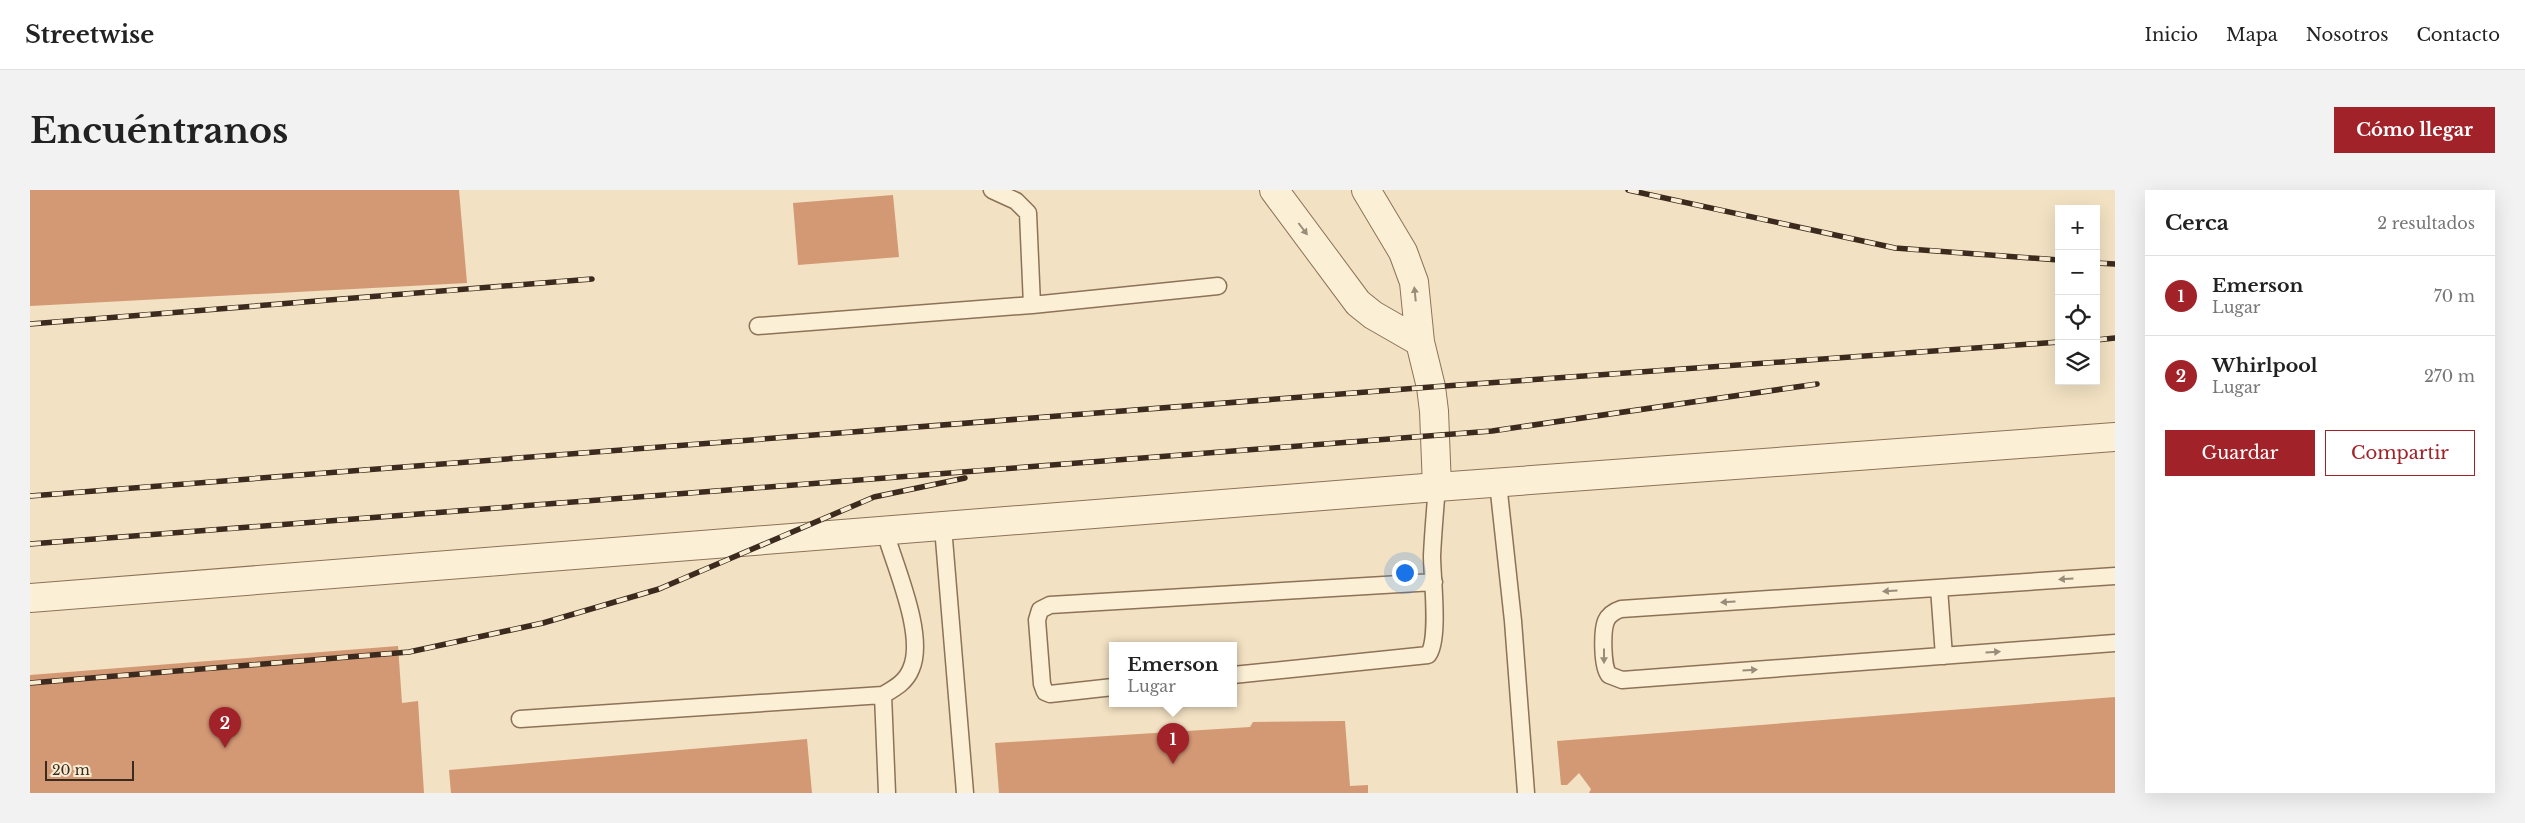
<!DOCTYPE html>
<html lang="es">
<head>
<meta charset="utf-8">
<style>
	body { margin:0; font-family:"Libre Baskerville",serif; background:#f2f2f2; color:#222 }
	.controls { position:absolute; right:15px; top:15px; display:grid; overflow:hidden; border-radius:0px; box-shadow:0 5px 20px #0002 }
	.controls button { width:45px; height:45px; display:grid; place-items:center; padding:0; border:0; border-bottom:1px solid #e0e0e0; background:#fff; color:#222; font:25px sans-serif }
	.scale { position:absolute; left:15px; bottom:12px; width:89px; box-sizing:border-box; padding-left:5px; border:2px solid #3b2a1d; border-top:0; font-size:14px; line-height:18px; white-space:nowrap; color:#3b2a1d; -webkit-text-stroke:4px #f8ecd2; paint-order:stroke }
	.you { position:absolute; left:1374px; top:382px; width:18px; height:18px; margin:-12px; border:4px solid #fff; border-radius:50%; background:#1a73e8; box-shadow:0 0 0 8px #1a73e833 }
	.badge { display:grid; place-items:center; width:32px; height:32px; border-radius:50%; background:#a12228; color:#fff; font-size:16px; font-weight:700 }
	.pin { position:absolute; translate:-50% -41px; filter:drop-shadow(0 1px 2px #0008) }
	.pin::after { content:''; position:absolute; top:26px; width:18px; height:15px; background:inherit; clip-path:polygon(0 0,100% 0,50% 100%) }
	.popup { position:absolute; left:1079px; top:452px; width:128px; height:65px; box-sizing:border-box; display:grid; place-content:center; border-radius:0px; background:#fff; filter:drop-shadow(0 1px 4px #0005); font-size:16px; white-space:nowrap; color:#767676 }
	.popup b { font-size:19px; color:#222 }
	.popup::after { content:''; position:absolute; left:50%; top:100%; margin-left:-10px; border:10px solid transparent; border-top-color:#fff }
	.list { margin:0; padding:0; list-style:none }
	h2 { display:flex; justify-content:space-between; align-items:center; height:65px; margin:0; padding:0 20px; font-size:21px }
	h2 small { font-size:16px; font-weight:400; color:#767676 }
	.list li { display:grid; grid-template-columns:32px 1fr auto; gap:15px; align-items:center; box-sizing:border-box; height:80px; padding:0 20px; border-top:1px solid #e0e0e0 }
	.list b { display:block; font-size:19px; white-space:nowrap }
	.list p { margin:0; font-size:16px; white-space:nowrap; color:#767676 }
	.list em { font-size:16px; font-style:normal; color:#767676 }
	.actions { display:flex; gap:10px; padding:15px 20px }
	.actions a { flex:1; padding:11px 0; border:1px solid #a12228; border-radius:0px; text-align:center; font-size:18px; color:#a12228 }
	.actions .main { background:#a12228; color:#fff }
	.icon { flex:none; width:28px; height:28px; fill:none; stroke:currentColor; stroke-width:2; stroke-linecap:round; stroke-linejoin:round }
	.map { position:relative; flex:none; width:2085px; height:603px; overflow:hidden; border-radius:0px }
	header { display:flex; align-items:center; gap:30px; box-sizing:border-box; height:70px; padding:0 25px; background:#fff; border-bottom:1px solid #e0e0e0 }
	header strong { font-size:24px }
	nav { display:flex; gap:28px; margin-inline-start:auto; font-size:18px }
	.intro { display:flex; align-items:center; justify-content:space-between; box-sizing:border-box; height:120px; padding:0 30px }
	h1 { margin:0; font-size:35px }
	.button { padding:12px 22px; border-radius:0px; background:#a12228; color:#fff; font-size:18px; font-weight:700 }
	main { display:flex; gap:30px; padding:0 30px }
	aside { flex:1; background:#fff; border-radius:0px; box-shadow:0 5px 20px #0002 }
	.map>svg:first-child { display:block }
</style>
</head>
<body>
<header>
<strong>Streetwise</strong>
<nav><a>Inicio</a><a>Mapa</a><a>Nosotros</a><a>Contacto</a></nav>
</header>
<div class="intro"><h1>Encuéntranos</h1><a class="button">Cómo llegar</a></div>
<main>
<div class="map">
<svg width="2085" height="603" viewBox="0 0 2085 603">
	<rect width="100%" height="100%" fill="#f2e1c2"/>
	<!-- building -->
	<path fill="#d39874" d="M0 0H429L437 93 0 116Z
		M863 5 869 67 768 75 763 13Z
		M368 456 372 513 388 511 394 603H0V485Z
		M2085 507V603H1559L1561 599 1549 583 1537 595H1531L1527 551Z
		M1315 531 1320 596 1338 595V603H969L965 553 1220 537 1223 532Z
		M777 549 782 603H421L419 580Z"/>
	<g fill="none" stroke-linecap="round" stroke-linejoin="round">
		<defs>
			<path id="service" d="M962 0 986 11 998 23 1002 115
				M728 136 1002 115 1188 96
				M1468 293 1483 431 1496 603
				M913 337 935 603
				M2085 386 1591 419C1585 421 1579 424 1576 431 1572 441 1572 477 1579 485L1592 490 2085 453
				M1909 398 1914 466
				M1203 485 1398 465C1410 450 1402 387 1402 366 1403 344 1405 320 1407 297
				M1083 497 1020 504 1015 502 1012 494 1007 430 1010 420 1020 415 1404 392
				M853 505 857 603
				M490 529 853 505C865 498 876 492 881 479 896 446 865 376 855 342"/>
			<path id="minor" d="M1244 0 1328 113 1343 125 1390 152
				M1336 0 1373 62 1384 92 1390 152 1401 197 1404 221 1407 297"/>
			<path id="tertiary" d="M0 408 1407 297 2085 247"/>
		</defs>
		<!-- service casing -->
		<use href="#service" stroke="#8d7257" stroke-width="19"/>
		<!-- minor casing -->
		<use href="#minor" stroke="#8d7257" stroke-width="30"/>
		<!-- tertiary casing -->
		<use href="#tertiary" stroke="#8d7257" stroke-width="30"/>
		<!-- service -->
		<use href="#service" stroke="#fbefd6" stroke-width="16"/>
		<!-- minor -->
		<use href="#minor" stroke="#fbefd6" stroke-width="28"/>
		<!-- tertiary -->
		<use href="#tertiary" stroke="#fbefd6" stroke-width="28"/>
		<defs>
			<path id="rail" d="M1598 0 1865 58 2029 70
				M2066 73 2085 74
				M0 134 562 89
				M2066 150 2085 148
				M0 306 1401 197 2029 152
				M0 354 1462 241 1787 194
				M0 493 379 462 513 433 629 399 844 307 935 288"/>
		</defs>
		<!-- rail casing -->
		<use href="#rail" stroke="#3b2a1d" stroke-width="5.5"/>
		<!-- rail -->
		<use href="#rail" stroke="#f8ecd2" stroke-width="4" stroke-dasharray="11" stroke-linecap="butt"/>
	</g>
	<!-- one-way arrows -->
	<defs><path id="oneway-solid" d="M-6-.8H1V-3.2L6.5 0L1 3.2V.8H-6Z" transform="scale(1.25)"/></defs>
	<g fill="#9b8c7a">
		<use href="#oneway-solid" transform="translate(1273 39) rotate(53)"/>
		<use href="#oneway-solid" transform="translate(1385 104) rotate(-96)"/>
		<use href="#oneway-solid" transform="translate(2036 389) rotate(176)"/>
		<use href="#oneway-solid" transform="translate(1860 401) rotate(176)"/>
		<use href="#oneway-solid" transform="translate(1698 412) rotate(176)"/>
		<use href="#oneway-solid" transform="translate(1963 462) rotate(-4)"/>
		<use href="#oneway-solid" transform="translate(1574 466) rotate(90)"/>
		<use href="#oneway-solid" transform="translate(1720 480) rotate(-4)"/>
	</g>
</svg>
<div class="controls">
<button>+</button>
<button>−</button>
<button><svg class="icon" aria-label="locate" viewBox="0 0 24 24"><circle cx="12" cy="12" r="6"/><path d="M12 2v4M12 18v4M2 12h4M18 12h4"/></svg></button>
<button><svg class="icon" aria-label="layers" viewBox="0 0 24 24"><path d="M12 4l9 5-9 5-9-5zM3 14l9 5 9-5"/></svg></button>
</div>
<div class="scale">20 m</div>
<div class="you"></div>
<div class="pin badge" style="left:1143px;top:574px">1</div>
<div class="popup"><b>Emerson</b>Lugar</div>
<div class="pin badge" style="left:195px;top:558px">2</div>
</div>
<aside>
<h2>Cerca<small>2 resultados</small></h2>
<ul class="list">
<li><span class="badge">1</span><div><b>Emerson</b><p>Lugar</p></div><em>70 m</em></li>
<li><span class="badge">2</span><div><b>Whirlpool</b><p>Lugar</p></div><em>270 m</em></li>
</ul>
<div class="actions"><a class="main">Guardar</a><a>Compartir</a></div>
</aside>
</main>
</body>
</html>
